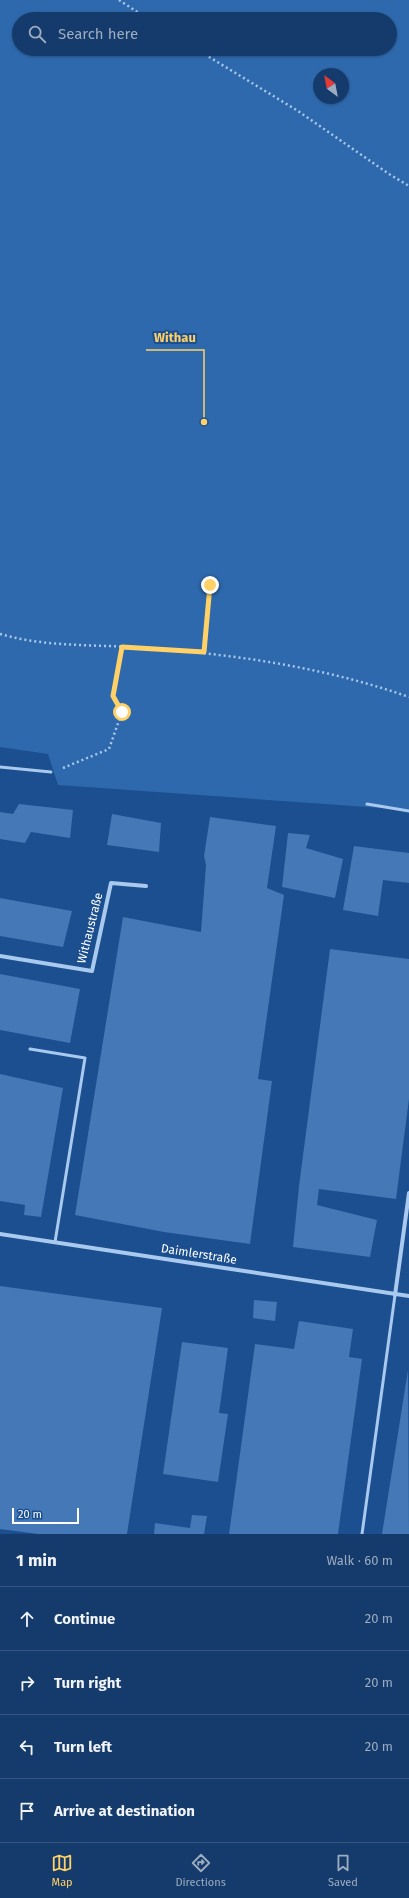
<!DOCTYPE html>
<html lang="en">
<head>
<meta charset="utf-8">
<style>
	body { margin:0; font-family:"Fira Sans",sans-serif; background:#214673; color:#f1f3f6 }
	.compass { position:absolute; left:313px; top:68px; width:36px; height:36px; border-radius:50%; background:#143b6b; box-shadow:0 1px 3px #0004; rotate:328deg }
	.scale { position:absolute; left:12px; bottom:10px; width:67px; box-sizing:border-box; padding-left:4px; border:2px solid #fff; border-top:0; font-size:11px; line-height:14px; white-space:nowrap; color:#fff; -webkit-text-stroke:3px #1b4f8f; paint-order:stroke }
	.stop { position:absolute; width:12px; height:12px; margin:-9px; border:3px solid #ffd166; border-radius:50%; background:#fff }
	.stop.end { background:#ffd166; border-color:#fff; box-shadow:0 1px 4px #0008 }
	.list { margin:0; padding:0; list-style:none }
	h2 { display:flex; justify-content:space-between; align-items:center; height:52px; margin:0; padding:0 16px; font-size:17px }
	h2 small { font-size:13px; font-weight:400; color:#9dadc1 }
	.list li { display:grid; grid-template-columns:26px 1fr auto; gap:12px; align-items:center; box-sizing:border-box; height:64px; padding:0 16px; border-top:1px solid #33557e }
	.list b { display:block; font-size:15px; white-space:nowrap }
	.list em { font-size:13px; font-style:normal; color:#9dadc1 }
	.icon { flex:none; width:22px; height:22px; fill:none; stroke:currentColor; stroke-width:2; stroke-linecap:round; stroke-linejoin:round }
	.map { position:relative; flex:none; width:409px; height:1534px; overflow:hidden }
	.search { position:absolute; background:#143b6b; box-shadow:0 1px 3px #0004; left:12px; right:12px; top:12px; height:44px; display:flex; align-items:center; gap:10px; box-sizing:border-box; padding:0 14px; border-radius:22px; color:#9dadc1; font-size:15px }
	.sheet { height:308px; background:#143b6b }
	nav { display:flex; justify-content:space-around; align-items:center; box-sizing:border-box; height:56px; border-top:1px solid #33557e; background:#143b6b; font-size:11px; color:#9dadc1 }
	nav a { display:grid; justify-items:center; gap:2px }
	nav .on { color:#ffd166 }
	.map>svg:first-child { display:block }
</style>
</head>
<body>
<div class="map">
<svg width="409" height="1534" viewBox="0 0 409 1534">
	<rect width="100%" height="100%" fill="#1b4f8f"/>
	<!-- green -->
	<path fill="#2e69ad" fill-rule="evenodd" d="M0 0H409V810L58 785 48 754 0 747ZM19 19H390V49H19ZM319 74H343V98H319Z"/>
	<!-- building -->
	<path fill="#4478b7" d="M19 804 73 810 70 838 31 832 25 843 0 839V812L13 814Z
		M112 814 161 823 159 852 107 845Z
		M210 817 276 826 267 888 284 895 258 1079 272 1081 250 1244 164 1232 75 1215 123 917 201 932 206 865 204 856Z
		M288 833 310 835 306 848 343 859 335 898 282 887Z
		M354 846 409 853V883L383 880 378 916 343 910Z
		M0 898 72 911 63 947 0 936Z
		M330 949 409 959V1099L396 1199 319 1189 317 1205 377 1220 370 1257 293 1247 299 1186Z
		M0 974 80 989 70 1043 0 1030Z
		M0 1074 63 1088 41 1217 24 1215 25 1205 0 1201Z
		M0 1286 162 1308 127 1534H38L0 1529Z
		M254 1300 277 1302 275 1321 253 1318Z
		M299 1321 353 1329 349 1357 362 1359 338 1534H229L255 1344 294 1349Z
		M182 1342 228 1348 219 1413 228 1414 218 1482 163 1474Z
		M408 1370 409 1534H382Z
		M192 1515 207 1516 204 1534H154L155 1523 190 1528Z"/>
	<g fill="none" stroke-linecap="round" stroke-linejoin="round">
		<!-- path -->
		<path stroke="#a9c9ee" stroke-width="2.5" stroke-dasharray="2 3" stroke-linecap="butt" d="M119 0 148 19
			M196 49 298 111 389 174 409 186
			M0 634C49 648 98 644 148 648 237 655 324 667 409 697
			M204 652 210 585
			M63 768 109 749 122 712 113 695 122 647"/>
		<!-- lane -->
		<path stroke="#a9c9ee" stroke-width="3" d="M0 767 51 772
			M367 804 409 811
			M30 1049 85 1058 55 1242
			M362 1534 395 1295"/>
		<!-- street -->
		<path stroke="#a9c9ee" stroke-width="4" d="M0 956 92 971 111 883 146 886
			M0 1234 409 1296
			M395 1295 409 1193"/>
	</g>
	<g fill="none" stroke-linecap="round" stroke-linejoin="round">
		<!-- route -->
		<path stroke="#ffd166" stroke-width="5" d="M122 712 113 696 122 647 204 652 210 585"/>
	</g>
	<g text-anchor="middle" stroke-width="4" stroke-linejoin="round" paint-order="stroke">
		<!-- street labels -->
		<g font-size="12" fill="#fff" stroke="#1b4f8f">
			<text transform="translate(90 928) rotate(-76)" y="4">Withaustraße</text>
			<text transform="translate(199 1254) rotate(9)" y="4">Daimlerstraße</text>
		</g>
	</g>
	<!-- callouts -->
	<path fill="none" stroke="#ffd166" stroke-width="1.5" d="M204 422L204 350H146"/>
	<circle fill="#ffd166" stroke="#1b4f8f" stroke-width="1.5" cx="204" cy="422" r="4"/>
	<g font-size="13" text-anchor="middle" font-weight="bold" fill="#ffd166" stroke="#1b4f8f" stroke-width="4" stroke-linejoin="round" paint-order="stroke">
		<text x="175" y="342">Withau</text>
	</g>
</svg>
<svg class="compass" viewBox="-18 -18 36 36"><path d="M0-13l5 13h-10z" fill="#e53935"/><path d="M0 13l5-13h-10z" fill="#9dadc1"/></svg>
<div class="scale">20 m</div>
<div class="stop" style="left:122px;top:712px"></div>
<div class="stop end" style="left:210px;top:585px"></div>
<div class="search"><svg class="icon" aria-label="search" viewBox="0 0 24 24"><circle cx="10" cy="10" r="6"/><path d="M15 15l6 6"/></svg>Search here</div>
</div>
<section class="sheet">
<h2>1 min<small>Walk · 60 m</small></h2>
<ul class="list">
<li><svg class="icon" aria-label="ahead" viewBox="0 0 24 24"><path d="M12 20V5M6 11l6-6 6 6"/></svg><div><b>Continue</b></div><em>20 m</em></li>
<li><svg class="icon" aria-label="right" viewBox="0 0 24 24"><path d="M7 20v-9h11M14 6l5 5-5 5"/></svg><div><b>Turn right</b></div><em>20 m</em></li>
<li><svg class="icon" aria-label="left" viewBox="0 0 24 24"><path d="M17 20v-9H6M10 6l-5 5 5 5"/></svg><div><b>Turn left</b></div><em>20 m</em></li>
<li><svg class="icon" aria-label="arrive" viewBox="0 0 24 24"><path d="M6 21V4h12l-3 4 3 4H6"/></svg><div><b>Arrive at destination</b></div></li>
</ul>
</section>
<nav>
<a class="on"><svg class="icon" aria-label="map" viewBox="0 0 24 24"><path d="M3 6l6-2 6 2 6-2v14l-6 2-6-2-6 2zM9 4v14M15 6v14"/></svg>Map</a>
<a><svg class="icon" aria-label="directions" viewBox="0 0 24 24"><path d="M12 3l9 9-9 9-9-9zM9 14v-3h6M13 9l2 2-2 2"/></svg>Directions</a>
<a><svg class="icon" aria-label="saved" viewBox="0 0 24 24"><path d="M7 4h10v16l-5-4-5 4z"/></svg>Saved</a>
</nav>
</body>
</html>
